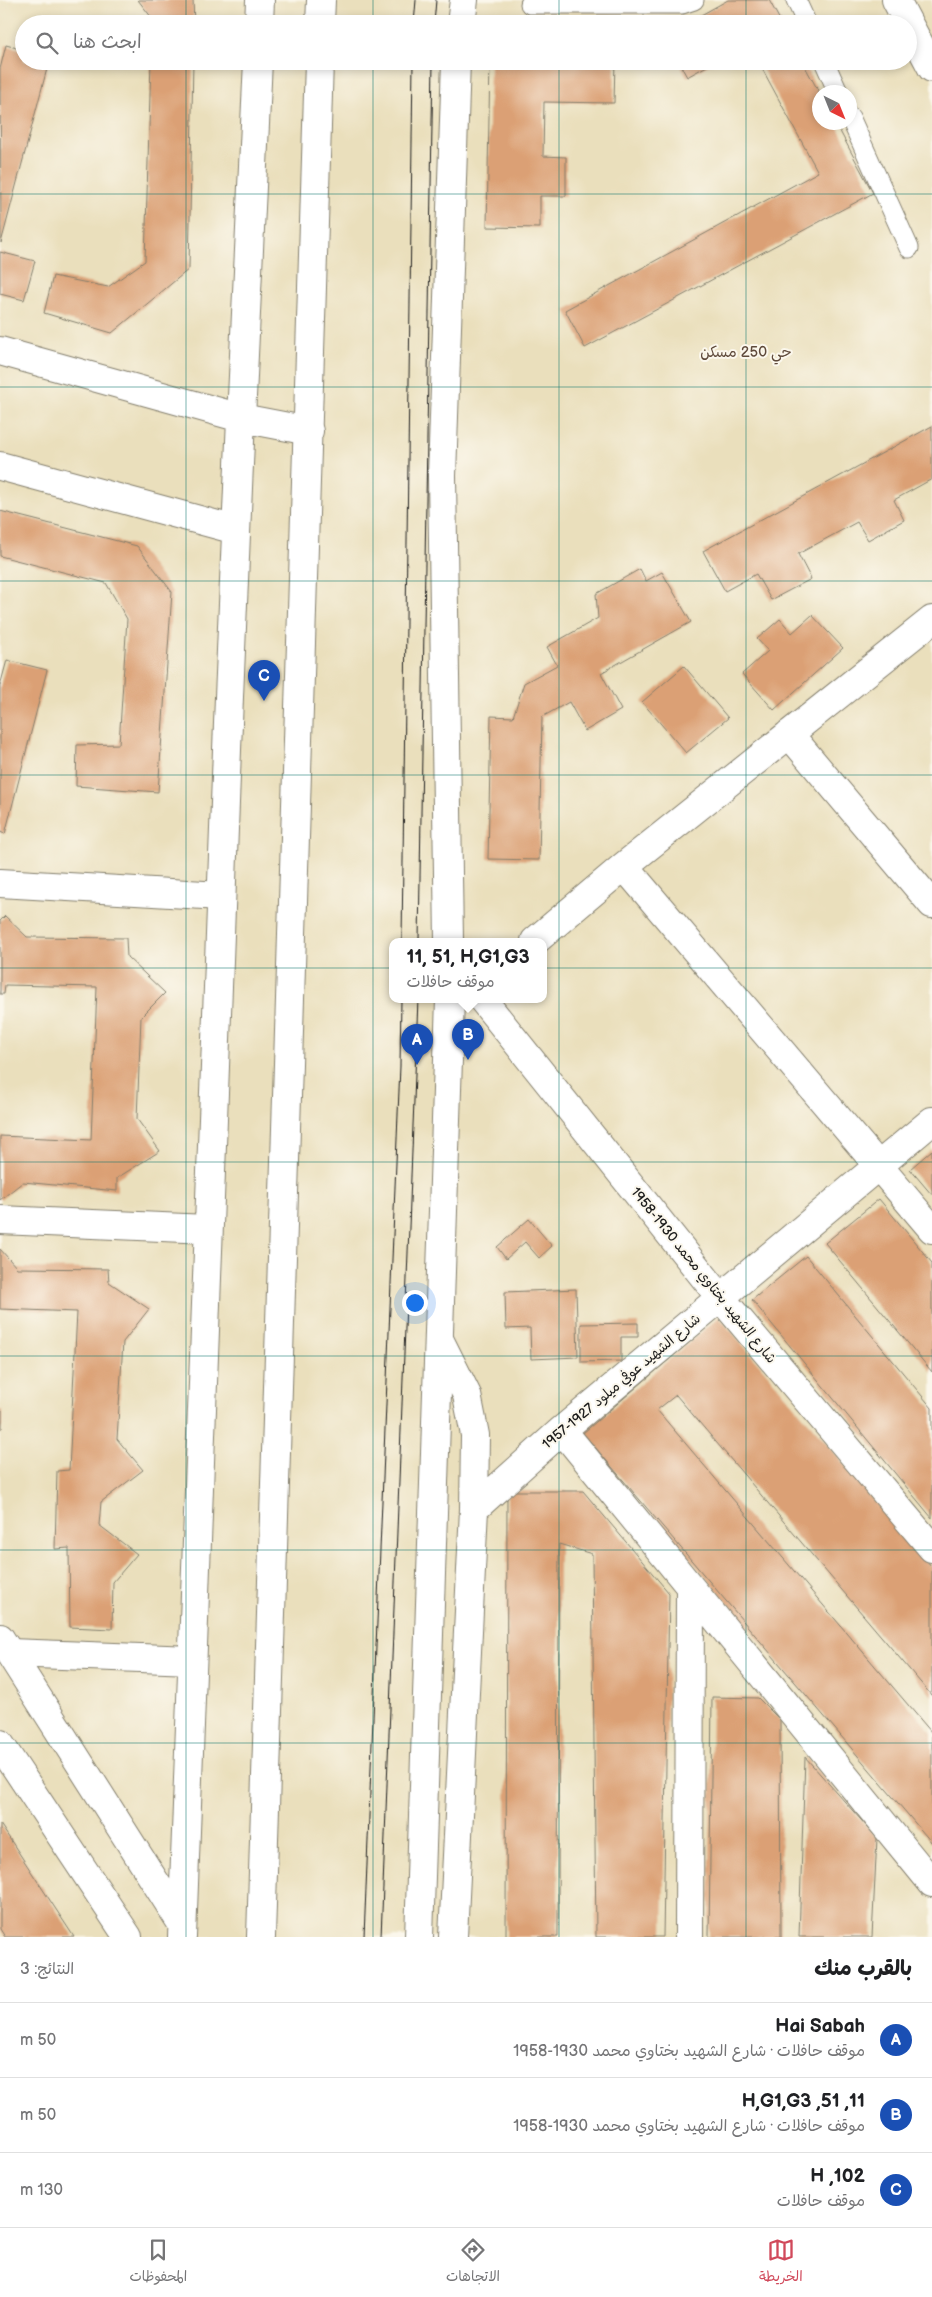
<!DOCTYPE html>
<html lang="ar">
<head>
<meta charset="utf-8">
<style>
	body { margin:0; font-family:"Balsamiq Sans","Playpen Sans Arabic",sans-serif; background:#f6f6f6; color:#202124; direction:rtl }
	.compass { position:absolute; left:812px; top:85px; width:45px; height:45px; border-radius:50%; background:#fff; box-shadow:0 2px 8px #0003; rotate:137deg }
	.you { position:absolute; left:414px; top:1302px; width:18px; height:18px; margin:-12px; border:4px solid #fff; border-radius:50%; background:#1a73e8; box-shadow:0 0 0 8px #1a73e833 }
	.badge { display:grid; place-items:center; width:32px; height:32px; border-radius:50%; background:#d1495b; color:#fff; font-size:16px; font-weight:700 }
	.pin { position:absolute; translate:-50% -41px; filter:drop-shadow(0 1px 2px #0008) }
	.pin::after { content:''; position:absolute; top:26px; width:18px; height:15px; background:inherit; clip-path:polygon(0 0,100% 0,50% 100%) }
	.popup { position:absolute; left:389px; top:938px; width:158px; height:65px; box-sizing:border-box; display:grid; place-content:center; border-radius:10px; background:#fff; filter:drop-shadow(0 1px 4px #0005); font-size:16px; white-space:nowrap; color:#757577 }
	.popup b { font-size:19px; color:#202124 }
	.popup::after { content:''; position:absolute; left:50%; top:100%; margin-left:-10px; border:10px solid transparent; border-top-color:#fff }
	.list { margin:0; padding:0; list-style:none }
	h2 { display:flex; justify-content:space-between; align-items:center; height:65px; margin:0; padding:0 20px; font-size:21px }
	h2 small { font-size:16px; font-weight:400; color:#757577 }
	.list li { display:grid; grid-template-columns:32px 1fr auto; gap:15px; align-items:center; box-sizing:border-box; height:75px; padding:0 20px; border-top:1px solid #e0e0e0 }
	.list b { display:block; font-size:19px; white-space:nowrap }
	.list p { margin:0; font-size:16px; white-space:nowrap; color:#757577 }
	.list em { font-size:16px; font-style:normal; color:#757577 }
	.icon { flex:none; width:28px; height:28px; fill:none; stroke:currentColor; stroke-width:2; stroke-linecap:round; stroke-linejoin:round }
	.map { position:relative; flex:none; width:932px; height:1937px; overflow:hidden; direction:ltr }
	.search { position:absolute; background:#fff; box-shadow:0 2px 8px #0003; left:15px; right:15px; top:15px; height:55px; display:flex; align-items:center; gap:12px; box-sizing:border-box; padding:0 18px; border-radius:28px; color:#757577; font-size:19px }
	.sheet { height:290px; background:#fff }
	nav { display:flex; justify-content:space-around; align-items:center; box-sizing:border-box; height:70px; border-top:1px solid #e0e0e0; background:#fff; font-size:14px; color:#757577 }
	nav a { display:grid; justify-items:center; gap:2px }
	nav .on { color:#d1495b }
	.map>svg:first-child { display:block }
</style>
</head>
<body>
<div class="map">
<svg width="932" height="1937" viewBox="0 0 932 1937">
	<rect width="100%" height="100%" fill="#fbf7ec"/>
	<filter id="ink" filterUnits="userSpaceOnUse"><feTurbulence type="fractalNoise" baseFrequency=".02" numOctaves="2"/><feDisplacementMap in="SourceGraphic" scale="10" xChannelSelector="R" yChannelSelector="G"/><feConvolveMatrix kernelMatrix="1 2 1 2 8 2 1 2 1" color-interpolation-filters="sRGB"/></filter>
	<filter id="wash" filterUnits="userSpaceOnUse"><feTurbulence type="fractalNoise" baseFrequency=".0096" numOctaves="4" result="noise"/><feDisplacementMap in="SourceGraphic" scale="20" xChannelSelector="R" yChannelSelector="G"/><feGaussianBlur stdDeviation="1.12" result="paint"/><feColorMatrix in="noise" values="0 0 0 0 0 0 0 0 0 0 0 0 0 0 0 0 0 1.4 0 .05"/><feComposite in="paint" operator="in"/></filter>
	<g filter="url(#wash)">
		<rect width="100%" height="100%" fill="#eadfbc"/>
		<g id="blocks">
			<!-- building -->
			<path fill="#dba075" d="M138 0H193L194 24H152V18Z
				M728 0H769L782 24H685Z
				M6 45 24 50V61H49L1 243 0 69Z
				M151 61H193L189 269 112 333 44 313 53 276 108 287 145 261Z
				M490 61H615L614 103 544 102 543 156 566 157V196H540V228L487 227Z
				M678 61H716L687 77Z
				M758 61H802L820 94V122H835L873 193 585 348 565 310 818 172Z
				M0 252 35 261 24 300 0 294Z
				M932 426V479L894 500 904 520 868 540 857 522 798 554 811 579 771 600 756 574 725 591 703 551Z
				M0 511 137 546 172 592 158 792 76 786 77 745 119 744 127 619 106 583 0 556Z
				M640 569 646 581 662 572 691 622 601 673 621 710 585 731 569 702 542 717 539 860 488 859 491 716 513 717 524 683 557 665 547 647 598 618 596 594Z
				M812 615 843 648 774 710 742 674 768 651 757 639 780 619 792 633Z
				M7 660 47 670 5 834 0 832V686Z
				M684 666 728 718 686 753 642 702Z
				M5 916 27 937 126 938 127 957 165 993 141 1017 137 1119 160 1151 117 1178V1191L23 1182 0 1200V1136L91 1140 97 987 5 985 4 994H0V921Z
				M932 1150V1195L910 1169Z
				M879 1199 932 1263V1372L825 1243Z
				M529 1219 552 1246 539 1258 525 1242 506 1259 497 1247Z
				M0 1249 17 1268 108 1269 109 1282 149 1309 123 1342 117 1439 143 1470 101 1502 99 1525 137 1554 113 1582 112 1629 70 1627 69 1548 55 1549 57 1471 69 1470 77 1312 0 1309Z
				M806 1256 932 1408V1518L752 1300Z
				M576 1289 578 1357 531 1359 530 1328 506 1329 505 1292Z
				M719 1317 932 1567V1696L676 1395 657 1410 932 1733V1843L583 1433Z
				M638 1323V1337H621V1361L581 1362V1324Z
				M0 1410H2V1428H0Z
				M507 1491H583L669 1593 663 1937H596L592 1554 559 1544 558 1937H506Z
				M712 1697 758 1698 780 1720 781 1937H709Z
				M805 1757 877 1838 872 1937H799Z
				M0 1824 74 1937H5L0 1929Z"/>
		</g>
	</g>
	<g filter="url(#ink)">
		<use href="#blocks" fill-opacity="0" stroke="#837e6c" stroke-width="1"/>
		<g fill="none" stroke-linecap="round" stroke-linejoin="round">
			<defs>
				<path id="lane" d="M796 0 807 24
					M530 4H682L694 0
					M824 61 838 92
					M850 117 909 248"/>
				<path id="street" d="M259 24 260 0
					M241 418 258 61
					M789 734 932 904
					M624 866 932 1229
					M0 883 221 896
					M535 941 624 866 932 620
					M482 999 720 1297 932 1548
					M0 1220 208 1229
					M440 1341 467 1395 475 1435 474 1509 453 1937
					M562 1430 932 1883
					M474 1509 562 1430 932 1121
					M10 1653 192 1660
					M689 1937 690 1587"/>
				<path id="secondary" d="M896 0 932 68
					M0 351 241 418 309 431
					M0 466 236 530
					M0 1638 182 1924
					M0 1744 128 1937
					M182 1937 229 697 241 418"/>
				<path id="primary" d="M320 24 321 0
					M461 24 464 0
					M449 941 442 476 456 61
					M261 1937 319 61
					M419 1937 450 999"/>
			</defs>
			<!-- lane casing -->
			<use href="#lane" stroke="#837e6c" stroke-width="21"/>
			<!-- street casing -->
			<use href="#street" stroke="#837e6c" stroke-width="30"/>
			<!-- secondary casing -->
			<use href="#secondary" stroke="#837e6c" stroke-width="30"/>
			<!-- primary casing -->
			<use href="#primary" stroke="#837e6c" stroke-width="30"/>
			<!-- lane -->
			<use href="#lane" stroke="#fff" stroke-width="19"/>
			<!-- street -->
			<use href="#street" stroke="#fff" stroke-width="28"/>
			<!-- secondary -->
			<use href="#secondary" stroke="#fff" stroke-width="28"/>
			<!-- primary -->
			<use href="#primary" stroke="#fff" stroke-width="28"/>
			<!-- tram -->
			<path stroke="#1c1c1c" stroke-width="1" d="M414 24 416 0
				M434 24 436 0
				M402 941 413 61
				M419 941 433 61
				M364 1937 400 1066 401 999
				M381 1937 418 999"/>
		</g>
	</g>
	<!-- grid -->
	<path fill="none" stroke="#0f766e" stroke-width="1" stroke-opacity="0.55" d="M186 0V24M373 0V24M559 0V24M746 0V24M186 61V1937M373 61V1937M559 61V1937M746 61V1937M0 194H932M0 387H932M0 581H932M0 775H932M0 968H932M0 1162H932M0 1356H932M0 1550H932M0 1743H932"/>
	<g text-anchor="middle" stroke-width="4" stroke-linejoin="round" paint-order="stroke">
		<!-- street labels -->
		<g font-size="14" fill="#1c1c1c" stroke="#fbf7ec">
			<text transform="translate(704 1275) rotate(51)" y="5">شارع الشهيد بختاوي محمد 1930-1958</text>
			<text transform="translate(621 1381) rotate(-40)" y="5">شارع الشهيد عوفي ميلود 1927-1957</text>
		</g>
		<!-- neighbourhood labels -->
		<g font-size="15" fill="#5f4a3b" stroke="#fbf7ec">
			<text x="746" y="357">حي 250 مسكن</text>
		</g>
	</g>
</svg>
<svg class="compass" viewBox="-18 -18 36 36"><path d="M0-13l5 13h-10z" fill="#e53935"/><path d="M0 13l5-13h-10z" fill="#757577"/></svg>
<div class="you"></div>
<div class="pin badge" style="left:417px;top:1065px;background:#1a4fb4">A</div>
<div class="pin badge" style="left:468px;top:1060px;background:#1a4fb4">B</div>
<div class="popup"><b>11, 51, H,G1,G3</b>موقف حافلات</div>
<div class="pin badge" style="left:264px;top:701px;background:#1a4fb4">C</div>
<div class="search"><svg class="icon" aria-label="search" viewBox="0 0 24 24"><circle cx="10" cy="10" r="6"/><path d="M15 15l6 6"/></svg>ابحث هنا</div>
</div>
<section class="sheet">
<h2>بالقرب منك<small>النتائج: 3</small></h2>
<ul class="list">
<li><span class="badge" style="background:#1a4fb4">A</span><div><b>Hai Sabah</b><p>موقف حافلات · شارع الشهيد بختاوي محمد 1930-1958</p></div><em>50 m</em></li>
<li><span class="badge" style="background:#1a4fb4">B</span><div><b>11, 51, H,G1,G3</b><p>موقف حافلات · شارع الشهيد بختاوي محمد 1930-1958</p></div><em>50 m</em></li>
<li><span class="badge" style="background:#1a4fb4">C</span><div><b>102, H</b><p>موقف حافلات</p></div><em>130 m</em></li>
</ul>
</section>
<nav>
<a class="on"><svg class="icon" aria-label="map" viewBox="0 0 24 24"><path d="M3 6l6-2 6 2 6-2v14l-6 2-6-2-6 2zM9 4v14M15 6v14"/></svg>الخريطة</a>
<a><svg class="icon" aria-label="directions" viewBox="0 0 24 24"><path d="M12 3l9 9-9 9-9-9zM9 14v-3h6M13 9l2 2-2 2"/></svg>الاتجاهات</a>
<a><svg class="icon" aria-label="saved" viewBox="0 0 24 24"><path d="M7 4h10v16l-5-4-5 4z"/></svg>المحفوظات</a>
</nav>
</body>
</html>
